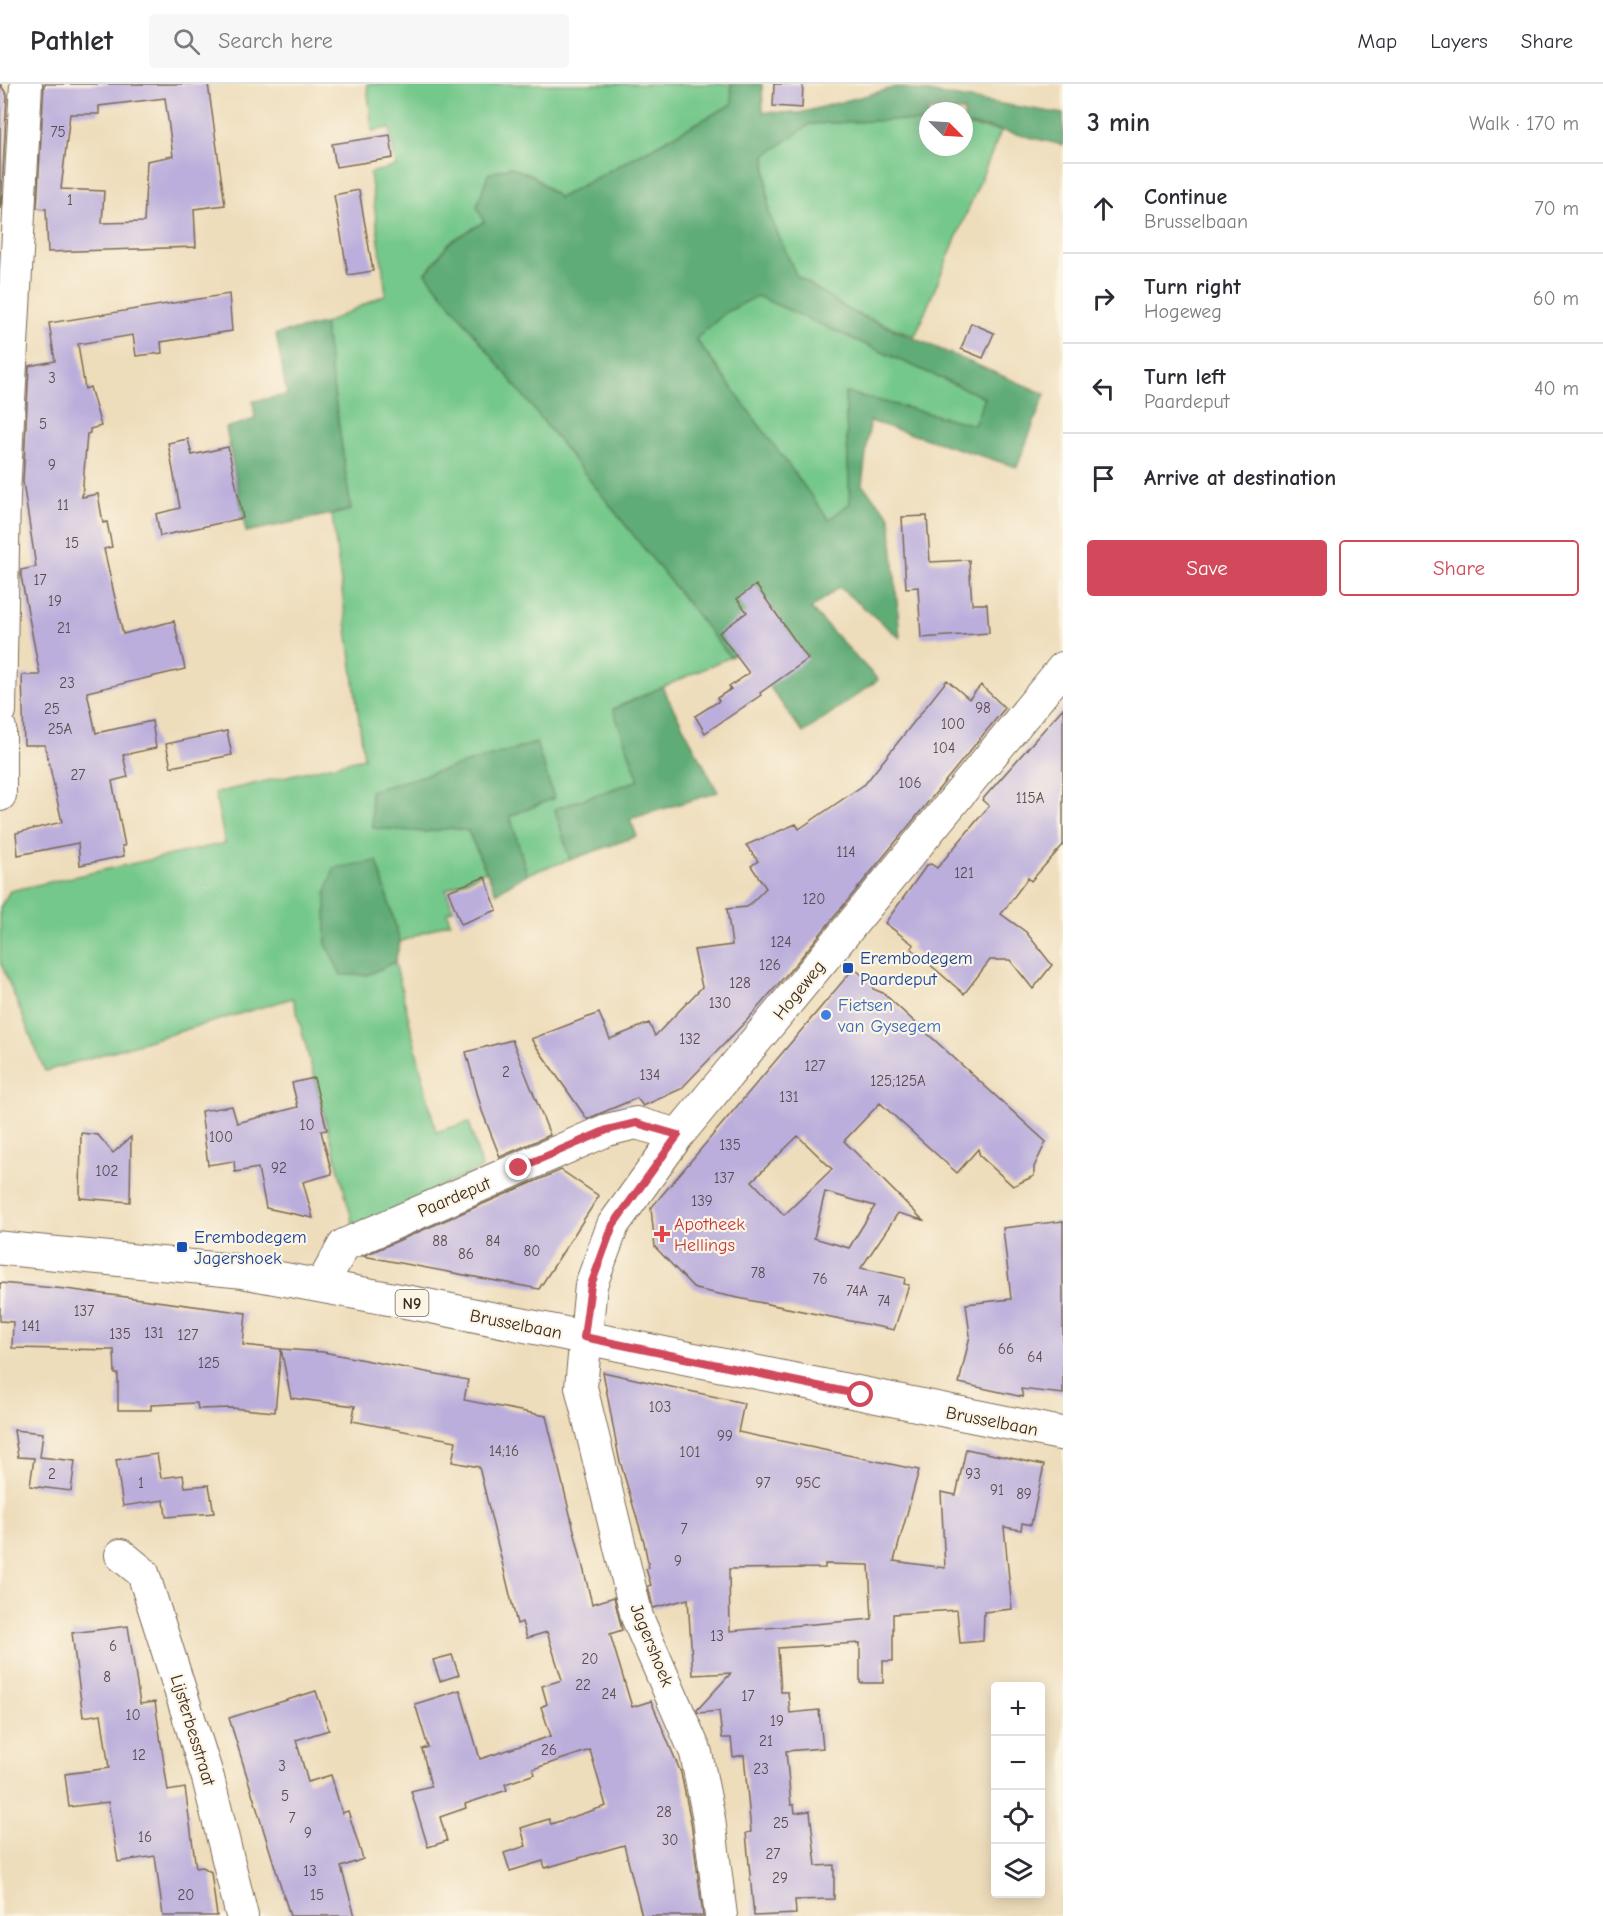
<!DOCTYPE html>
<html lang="en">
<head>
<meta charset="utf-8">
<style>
	body { margin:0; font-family:"Comic Neue",sans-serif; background:#f7f7f7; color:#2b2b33 }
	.controls { position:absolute; right:18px; bottom:18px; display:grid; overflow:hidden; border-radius:6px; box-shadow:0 3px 15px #0003 }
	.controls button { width:54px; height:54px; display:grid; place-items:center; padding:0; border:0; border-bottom:2px solid #e1e1e2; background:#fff; color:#2b2b33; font:30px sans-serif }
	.compass { position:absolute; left:919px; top:18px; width:54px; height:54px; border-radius:50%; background:#fff; box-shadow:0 3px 15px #0003; rotate:114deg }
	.stop { position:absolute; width:18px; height:18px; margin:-14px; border:4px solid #d1495b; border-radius:50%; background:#fff }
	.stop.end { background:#d1495b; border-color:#fff; box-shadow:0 2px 6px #0008 }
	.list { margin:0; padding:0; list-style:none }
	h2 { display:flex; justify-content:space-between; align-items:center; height:78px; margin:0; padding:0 24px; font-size:26px }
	h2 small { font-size:20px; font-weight:400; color:#7c7c81 }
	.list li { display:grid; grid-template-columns:39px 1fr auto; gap:18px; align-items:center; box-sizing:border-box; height:90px; padding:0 24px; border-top:2px solid #e1e1e2 }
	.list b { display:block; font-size:22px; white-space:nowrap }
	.list p { margin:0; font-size:20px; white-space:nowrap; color:#7c7c81 }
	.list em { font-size:20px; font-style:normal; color:#7c7c81 }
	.actions { display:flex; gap:12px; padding:18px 24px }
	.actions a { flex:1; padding:14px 0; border:2px solid #d1495b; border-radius:6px; text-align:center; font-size:21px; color:#d1495b }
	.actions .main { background:#d1495b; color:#fff }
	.icon { flex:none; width:33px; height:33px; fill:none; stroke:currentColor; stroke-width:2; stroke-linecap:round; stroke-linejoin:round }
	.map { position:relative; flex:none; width:1063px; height:1832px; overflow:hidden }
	header { display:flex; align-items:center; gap:36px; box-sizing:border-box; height:84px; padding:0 30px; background:#fff; border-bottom:2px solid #e1e1e2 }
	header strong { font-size:28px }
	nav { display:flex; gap:33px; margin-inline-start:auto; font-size:21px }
	.search { width:420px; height:54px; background:#f7f7f7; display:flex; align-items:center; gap:15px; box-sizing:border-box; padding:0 21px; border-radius:6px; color:#7c7c81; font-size:22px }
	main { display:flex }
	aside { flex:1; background:#fff }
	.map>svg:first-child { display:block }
</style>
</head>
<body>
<header>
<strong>Pathlet</strong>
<div class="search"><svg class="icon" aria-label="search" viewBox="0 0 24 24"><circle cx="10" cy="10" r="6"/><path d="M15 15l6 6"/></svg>Search here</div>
<nav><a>Map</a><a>Layers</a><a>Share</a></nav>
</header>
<main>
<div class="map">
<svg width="1063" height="1832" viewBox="0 0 1063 1832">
	<rect width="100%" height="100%" fill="#fcf5e5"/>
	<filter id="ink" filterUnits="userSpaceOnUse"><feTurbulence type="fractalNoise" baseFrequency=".0167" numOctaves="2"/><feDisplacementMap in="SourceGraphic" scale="12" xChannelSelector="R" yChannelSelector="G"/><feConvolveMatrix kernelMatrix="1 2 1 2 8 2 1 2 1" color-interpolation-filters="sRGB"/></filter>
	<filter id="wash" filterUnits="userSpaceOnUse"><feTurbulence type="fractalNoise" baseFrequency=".008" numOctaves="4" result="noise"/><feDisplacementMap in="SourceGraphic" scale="24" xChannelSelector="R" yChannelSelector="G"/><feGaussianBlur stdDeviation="1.35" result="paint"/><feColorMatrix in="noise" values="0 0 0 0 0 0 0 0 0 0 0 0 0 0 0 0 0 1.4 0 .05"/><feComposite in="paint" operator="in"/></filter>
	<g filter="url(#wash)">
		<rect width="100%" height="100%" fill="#edb"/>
		<!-- green -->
		<path fill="#75c88b" stroke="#587954" stroke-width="1.5" d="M367 0H731L733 20 559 114 533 92 510 83 488 90 484 138 450 158 426 189 730 573 614 625 639 696 555 725 570 776 527 790 510 732 554 714 536 659 524 664 425 748 451 744 468 747 486 787 446 806 453 826 447 828 450 838 400 858 377 777 367 891 395 878 436 1048 469 1038 482 1084 354 1143 293 914 45 987 0 877V823L10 807 225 759 215 709 364 674 332 431 351 426 324 240 386 210 370 89 396 82 390 44 372 47Z
			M894 36 928 39V63H964V41L1001 47 915 252 850 227 796 191 769 130 765 72 810 40Z
			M757 211 985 314 974 341 845 308 850 419 828 436 695 255 725 229Z"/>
		<!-- forest -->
		<path fill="#60ac77" stroke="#4e6b4a" stroke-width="1.5" fill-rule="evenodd" d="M731 0H762L763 28 800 29 897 3 1063 30V61L986 43 964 41V27H928V39L894 36 810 40 765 72 769 130 796 191 850 227 1045 310 1017 383 870 337 862 401 890 432 900 554 839 503 811 525 878 596 803 649 743 566 730 573 426 189 450 158 484 138 477 122 488 90 510 83 533 92 559 114 732 20ZM757 212 985 314 974 341 845 308 850 419 829 436 696 255 725 229Z
			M324 240 351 426 246 448 226 344 255 335 253 317 287 311 276 250Z
			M662 603 718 708 630 735 637 752 570 776 555 725 639 696 613 625Z
			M536 659 554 714 510 732 527 790 496 809 468 747 451 744 425 748 373 744 370 707Z
			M377 777 400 858 395 878 367 891H341L326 860V808L334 784Z"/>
		<g id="blocks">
			<!-- building -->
			<path fill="#bbaedc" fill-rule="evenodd" d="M0 0 7 11 1 124H0Z
				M44 0H208L225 121 194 125 196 163 48 168 46 125 37 124ZM165 14 173 72 147 77 144 138 102 139 104 107 61 105 70 30H99V22Z
				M774 0H803L802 24 773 22Z
				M390 51 393 74 336 83 332 60Z
				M359 106 373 187 348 191 334 111Z
				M229 210 232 247 161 258 162 269 136 272 133 251 78 260 85 305 90 303 101 342 90 345V349L87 350 82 413 98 410 103 439 107 438 112 463 104 465 123 550 174 537 185 585 87 608 96 649 152 637 156 664 123 671 128 693 112 697 125 762H122L124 772 80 781 78 759 18 771 16 749 62 738 45 661H24L22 591H40L21 492V486L36 483 23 398 29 282 55 277 49 239Z
				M971 239 994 249 983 274 961 265Z
				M188 355 192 371 228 363 243 434 160 452 156 430 180 424 168 359Z
				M927 432 930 478 969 476 972 520H987L989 549 921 554 918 503 906 504 902 433Z
				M756 501 808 575 760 609 761 611 705 649 695 632 719 617 717 614 731 605 729 603 749 589 719 549 747 528 737 515Z
				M947 596 969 615 981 601 1005 624 799 876 748 935 681 1005 643 1022 637 1014 587 1035 531 955 599 929 610 955 649 939 655 952 702 903 694 866 732 861 727 825 747 823 766 804 751 782 758 777 746 761 796 740 799 745 865 700Z
				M1063 624V761L1031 797 1028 794 1001 830 1026 848 1052 881 1033 905 1010 876H990L964 910 911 864 914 861 885 839 927 781 931 780 937 784 989 722 982 716Z
				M227 647 232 671 171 683 166 660Z
				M485 793 497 826 461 840 448 807Z
				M854 884 872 900 873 905 883 909 1046 1058 1034 1083V1092L1013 1102 980 1072 978 1065 957 1089 880 1019 844 1057 923 1136 898 1129 861 1184 905 1194 904 1200 909 1201 894 1246 695 1205 655 1163 651 1124ZM798 1052 832 1085 784 1131 752 1097ZM825 1108 875 1122 849 1164 814 1154Z
				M512 956 550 1051 500 1073 482 1027 466 968Z
				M314 994 327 1046 321 1047 332 1090 303 1098 313 1134 266 1124 258 1084 235 1088 234 1077 208 1081 201 1027 232 1022 237 1039 298 1023 292 999Z
				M81 1049 98 1051 113 1069 131 1053 130 1118 80 1114Z
				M561 1086 599 1112 539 1205 363 1172Z
				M1063 1137V1310L1021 1305 1023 1313 959 1299 970 1252 966 1220 1011 1215 1003 1144Z
				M0 1199 66 1205 246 1229 243 1261 281 1265 275 1328 232 1324 198 1325 197 1319 151 1321V1326H118V1290H115L114 1266 12 1264 13 1238 0 1237Z
				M281 1265 323 1268 468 1296 464 1316 546 1332 592 1520 614 1513 622 1546 610 1550 632 1623 651 1617 681 1689 691 1738 703 1832H642L624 1761 545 1784 543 1777 510 1787 504 1769 526 1762 521 1744 549 1735 551 1740 606 1722 590 1666 533 1685 535 1690 505 1700 507 1706 465 1720 466 1724 440 1733 447 1757 428 1763 411 1707 431 1702 422 1665 428 1663 415 1620 460 1606 480 1675 551 1652 541 1623 547 1620 542 1602 562 1596 547 1548 527 1554 522 1538 517 1540 479 1383 452 1378 456 1357 352 1337 355 1322 291 1314Z
				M603 1288 744 1319 738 1348 919 1386 894 1477 945 1484 941 1408 956 1411 966 1365 1044 1381 1031 1441 1022 1439 1021 1446 1004 1443 1012 1525 984 1528 983 1557 960 1559 957 1526 893 1530V1577H883V1599H860V1559L778 1564 781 1608H788L790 1629 819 1626 823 1664 786 1667 791 1721H794L795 1729 810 1727 816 1782 834 1781V1815L795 1816 796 1830 754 1832 746 1749 751 1748 744 1671 733 1673 731 1654H722L719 1627 698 1629 697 1626 731 1589 693 1591 688 1515 653 1524 648 1502 651 1501 646 1485 649 1484 644 1458 619 1374ZM825 1480 869 1481 872 1535 730 1547 729 1485 825 1484Z
				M14 1346 43 1349 40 1373 75 1377 71 1407 30 1402 34 1374 18 1373Z
				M157 1370 161 1394 183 1391 185 1403 209 1401 214 1429 166 1433 164 1416 123 1422 116 1376Z
				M128 1542 140 1620 155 1618 168 1707 185 1704 196 1784 203 1783 211 1788 217 1832H163L155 1772 118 1778 108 1718 69 1723 65 1690 109 1684 101 1630 83 1633 72 1549Z
				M452 1571 459 1591 440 1597 433 1576Z
				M316 1607 329 1646 296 1656 308 1698 331 1691 342 1729 348 1727 363 1775 341 1783 355 1832H290L229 1634Z"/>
		</g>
	</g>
	<g filter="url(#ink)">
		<use href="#blocks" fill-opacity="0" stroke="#7a6955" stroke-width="1.5"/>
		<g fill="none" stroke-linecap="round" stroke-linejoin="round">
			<defs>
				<path id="minor" d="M0 627 4 410 26 0
					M0 644V711
					M321 1202 344 1161 607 1046 636 1039 678 1051
					M121 1471 143 1489 208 1694 242 1832
					M721 1832 709 1735 696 1669 637 1533 581 1303 591 1201 613 1141 678 1051 1063 584"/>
				<path id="major" d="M0 1164 239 1187 424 1221 1063 1350"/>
			</defs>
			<!-- minor casing -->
			<use href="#minor" stroke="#7a6955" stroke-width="34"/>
			<!-- major casing -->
			<use href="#major" stroke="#7a6955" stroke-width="35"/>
			<!-- minor -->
			<use href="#minor" stroke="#fff" stroke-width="32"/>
			<!-- major -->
			<use href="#major" stroke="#fff" stroke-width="33"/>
		</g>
	</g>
	<g fill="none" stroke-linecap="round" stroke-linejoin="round" filter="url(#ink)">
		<!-- route -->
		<path stroke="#d1495b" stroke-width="8" d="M519 1084 607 1046 636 1039 678 1051 613 1141 591 1201 584 1253 861 1311"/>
	</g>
	<!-- markers -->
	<g fill="#1a4fb4" stroke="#fcf5e5" stroke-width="2">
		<rect x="842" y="878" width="12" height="12" rx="3"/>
		<rect x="176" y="1157" width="12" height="12" rx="3"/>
	</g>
	<circle fill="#3f7fe0" stroke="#fcf5e5" stroke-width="2" cx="826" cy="931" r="6"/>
	<path fill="#e0444e" stroke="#fcf5e5" stroke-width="2" d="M659 1141h6v6h6v6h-6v6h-6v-6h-6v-6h6z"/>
	<g text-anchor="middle" stroke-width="4.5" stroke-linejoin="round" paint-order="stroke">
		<!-- number labels -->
		<g font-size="15" fill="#5b4b4e">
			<text x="58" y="53">75</text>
			<text x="70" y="121">1</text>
			<text x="52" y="299">3</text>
			<text x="43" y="345">5</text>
			<text x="52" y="386">9</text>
			<text x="63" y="426">11</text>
			<text x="72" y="464">15</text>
			<text x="40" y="501">17</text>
			<text x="55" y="522">19</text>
			<text x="64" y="549">21</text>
			<text x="67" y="604">23</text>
			<text x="983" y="629">98</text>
			<text x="52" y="630">25</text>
			<text x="953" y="645">100</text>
			<text x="60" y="650">25A</text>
			<text x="944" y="669">104</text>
			<text x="78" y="696">27</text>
			<text x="910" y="704">106</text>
			<text x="1030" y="719">115A</text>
			<text x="846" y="773">114</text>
			<text x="964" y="794">121</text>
			<text x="814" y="820">120</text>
			<text x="781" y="863">124</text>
			<text x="770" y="886">126</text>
			<text x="740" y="904">128</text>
			<text x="720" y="924">130</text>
			<text x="690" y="960">132</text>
			<text x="815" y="987">127</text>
			<text x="506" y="993">2</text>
			<text x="650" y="996">134</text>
			<text x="898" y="1002">125;125A</text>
			<text x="789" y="1018">131</text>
			<text x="307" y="1046">10</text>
			<text x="221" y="1058">100</text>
			<text x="730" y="1066">135</text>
			<text x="279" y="1089">92</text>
			<text x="107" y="1092">102</text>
			<text x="724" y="1099">137</text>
			<text x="702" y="1122">139</text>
			<text x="440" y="1162">88</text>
			<text x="493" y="1162">84</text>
			<text x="532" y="1172">80</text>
			<text x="466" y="1175">86</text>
			<text x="758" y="1194">78</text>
			<text x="820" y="1200">76</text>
			<text x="857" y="1212">74A</text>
			<text x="884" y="1222">74</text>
			<text x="84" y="1232">137</text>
			<text x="31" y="1247">141</text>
			<text x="154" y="1254">131</text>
			<text x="120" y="1255">135</text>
			<text x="188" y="1256">127</text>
			<text x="1006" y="1270">66</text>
			<text x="1035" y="1278">64</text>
			<text x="209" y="1284">125</text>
			<text x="660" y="1328">103</text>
			<text x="725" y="1357">99</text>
			<text x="504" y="1372">14;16</text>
			<text x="690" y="1373">101</text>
			<text x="52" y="1395">2</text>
			<text x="973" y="1395">93</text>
			<text x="141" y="1404">1</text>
			<text x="763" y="1404">97</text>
			<text x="808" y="1404">95C</text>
			<text x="997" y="1411">91</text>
			<text x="1024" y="1415">89</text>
			<text x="684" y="1450">7</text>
			<text x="678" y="1482">9</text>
			<text x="717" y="1557">13</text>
			<text x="113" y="1567">6</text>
			<text x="590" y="1580">20</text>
			<text x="107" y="1598">8</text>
			<text x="583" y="1606">22</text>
			<text x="609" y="1615">24</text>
			<text x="748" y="1617">17</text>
			<text x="133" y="1636">10</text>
			<text x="777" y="1642">19</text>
			<text x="766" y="1662">21</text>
			<text x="549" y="1671">26</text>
			<text x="139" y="1676">12</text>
			<text x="282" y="1687">3</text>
			<text x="761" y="1690">23</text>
			<text x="285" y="1717">5</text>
			<text x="664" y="1733">28</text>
			<text x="292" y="1739">7</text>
			<text x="781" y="1744">25</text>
			<text x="308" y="1754">9</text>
			<text x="145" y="1758">16</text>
			<text x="670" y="1761">30</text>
			<text x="773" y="1775">27</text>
			<text x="310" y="1792">13</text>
			<text x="780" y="1799">29</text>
			<text x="186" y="1816">20</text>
			<text x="317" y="1816">15</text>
		</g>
		<!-- shield labels -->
		<rect fill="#fcf5e5" stroke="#75675a" stroke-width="1.5" x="395.5" y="1206" width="33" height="26" rx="4.5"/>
		<g font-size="16" font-weight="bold" fill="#3b2a1e">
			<text x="412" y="1225">N9</text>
		</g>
		<!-- transit labels -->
		<g font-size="18" fill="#164399" stroke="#fcf5e5" text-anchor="start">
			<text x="860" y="880">Erembodegem<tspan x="860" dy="21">Paardeput</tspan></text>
			<text x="194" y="1159">Erembodegem<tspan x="194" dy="21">Jagershoek</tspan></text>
		</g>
		<!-- street labels -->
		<g font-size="18" fill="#3b2a1e" stroke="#fcf5e5">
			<text transform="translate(799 906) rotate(-51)" y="6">Hogeweg</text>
			<text transform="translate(454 1113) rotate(-23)" y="6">Paardeput</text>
			<text transform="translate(516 1240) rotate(11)" y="6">Brusselbaan</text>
			<text transform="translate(992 1337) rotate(11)" y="6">Brusselbaan</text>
			<text transform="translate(652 1561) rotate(68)" y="6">Jagershoek</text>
			<text transform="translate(193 1646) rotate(73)" y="6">Lijsterbesstraat</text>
		</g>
		<!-- shop labels -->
		<g font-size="18" fill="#366cbe" stroke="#fcf5e5" text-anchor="start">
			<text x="838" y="927">Fietsen<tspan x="838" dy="21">van Gysegem</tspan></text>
		</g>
		<!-- health labels -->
		<g font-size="18" fill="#be3a42" stroke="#fcf5e5" text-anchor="start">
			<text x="674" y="1146">Apotheek<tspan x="674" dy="21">Hellings</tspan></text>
		</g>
	</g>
</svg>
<div class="controls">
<button>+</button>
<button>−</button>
<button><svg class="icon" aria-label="locate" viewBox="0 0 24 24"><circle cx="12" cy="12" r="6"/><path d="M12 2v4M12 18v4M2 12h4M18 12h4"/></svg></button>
<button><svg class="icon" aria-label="layers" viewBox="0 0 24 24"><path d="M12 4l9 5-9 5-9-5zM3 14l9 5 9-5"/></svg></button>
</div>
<svg class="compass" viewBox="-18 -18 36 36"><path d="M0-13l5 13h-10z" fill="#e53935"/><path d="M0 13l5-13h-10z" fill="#7c7c81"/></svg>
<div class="stop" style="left:861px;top:1311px"></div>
<div class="stop end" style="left:519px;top:1084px"></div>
</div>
<aside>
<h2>3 min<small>Walk · 170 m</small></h2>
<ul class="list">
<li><svg class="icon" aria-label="ahead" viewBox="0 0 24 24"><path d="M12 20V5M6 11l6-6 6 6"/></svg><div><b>Continue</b><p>Brusselbaan</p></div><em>70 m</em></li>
<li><svg class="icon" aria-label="right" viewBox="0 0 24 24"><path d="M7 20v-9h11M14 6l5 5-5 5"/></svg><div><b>Turn right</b><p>Hogeweg</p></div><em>60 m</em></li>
<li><svg class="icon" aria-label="left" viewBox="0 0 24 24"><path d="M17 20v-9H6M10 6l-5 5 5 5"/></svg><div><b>Turn left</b><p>Paardeput</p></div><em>40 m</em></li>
<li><svg class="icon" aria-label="arrive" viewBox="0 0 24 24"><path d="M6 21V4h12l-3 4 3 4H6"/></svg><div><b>Arrive at destination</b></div></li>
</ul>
<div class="actions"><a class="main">Save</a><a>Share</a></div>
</aside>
</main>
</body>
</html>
